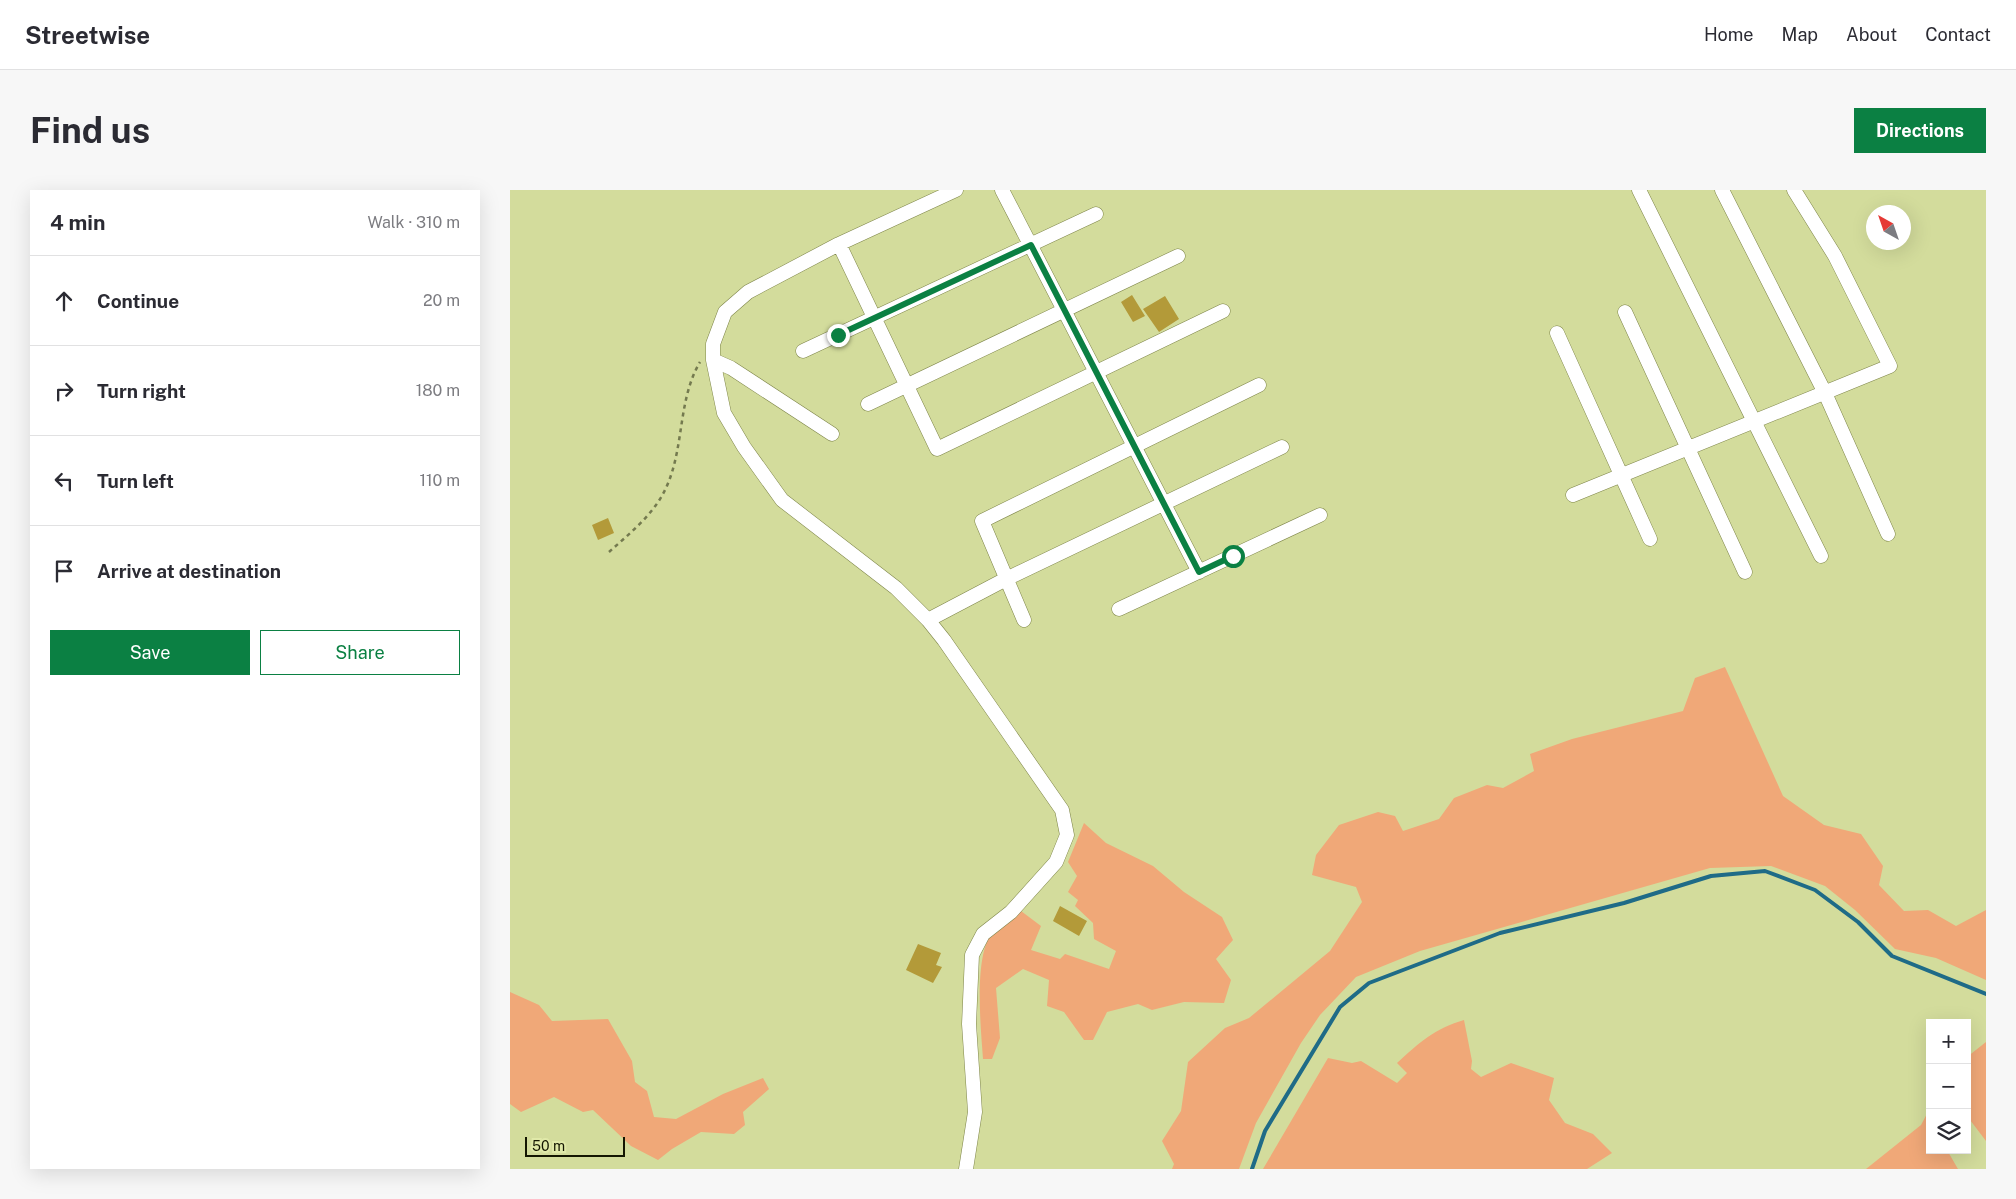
<!DOCTYPE html>
<html lang="en">
<head>
<meta charset="utf-8">
<style>
	body { margin:0; font-family:"Public Sans",sans-serif; background:#f7f7f7; color:#2b2b33 }
	.controls { position:absolute; right:15px; bottom:15px; display:grid; overflow:hidden; border-radius:0px; box-shadow:0 5px 20px #0002 }
	.controls button { width:45px; height:45px; display:grid; place-items:center; padding:0; border:0; border-bottom:1px solid #e1e1e2; background:#fff; color:#2b2b33; font:25px sans-serif }
	.compass { position:absolute; left:1356px; top:15px; width:45px; height:45px; border-radius:50%; background:#fff; box-shadow:0 5px 20px #0002; rotate:320deg }
	.scale { position:absolute; left:15px; bottom:12px; width:100px; box-sizing:border-box; padding-left:5px; border:2px solid #141601; border-top:0; font-size:14px; line-height:18px; white-space:nowrap; color:#141601; -webkit-text-stroke:4px #e0e9a9; paint-order:stroke }
	.stop { position:absolute; width:15px; height:15px; margin:-11px; border:4px solid #0b8043; border-radius:50%; background:#fff }
	.stop.end { background:#0b8043; border-color:#fff; box-shadow:0 1px 5px #0008 }
	.list { margin:0; padding:0; list-style:none }
	h2 { display:flex; justify-content:space-between; align-items:center; height:65px; margin:0; padding:0 20px; font-size:21px }
	h2 small { font-size:16px; font-weight:400; color:#7c7c81 }
	.list li { display:grid; grid-template-columns:32px 1fr auto; gap:15px; align-items:center; box-sizing:border-box; height:90px; padding:0 20px; border-top:1px solid #e1e1e2 }
	.list b { display:block; font-size:19px; white-space:nowrap }
	.list em { font-size:16px; font-style:normal; color:#7c7c81 }
	.actions { display:flex; gap:10px; padding:15px 20px }
	.actions a { flex:1; padding:11px 0; border:1px solid #0b8043; border-radius:0px; text-align:center; font-size:18px; color:#0b8043 }
	.actions .main { background:#0b8043; color:#fff }
	.icon { flex:none; width:28px; height:28px; fill:none; stroke:currentColor; stroke-width:2; stroke-linecap:round; stroke-linejoin:round }
	.map { position:relative; flex:none; width:1476px; height:979px; overflow:hidden; border-radius:0px }
	header { display:flex; align-items:center; gap:30px; box-sizing:border-box; height:70px; padding:0 25px; background:#fff; border-bottom:1px solid #e1e1e2 }
	header strong { font-size:24px }
	nav { display:flex; gap:28px; margin-inline-start:auto; font-size:18px }
	.intro { display:flex; align-items:center; justify-content:space-between; box-sizing:border-box; height:120px; padding:0 30px }
	h1 { margin:0; font-size:35px }
	.button { padding:12px 22px; border-radius:0px; background:#0b8043; color:#fff; font-size:18px; font-weight:700 }
	main { display:flex; gap:30px; padding:0 30px }
	aside { flex:1; background:#fff; border-radius:0px; box-shadow:0 5px 20px #0002 }
	.map>svg:first-child { display:block }
</style>
</head>
<body>
<header>
<strong>Streetwise</strong>
<nav><a>Home</a><a>Map</a><a>About</a><a>Contact</a></nav>
</header>
<div class="intro"><h1>Find us</h1><a class="button">Directions</a></div>
<main>
<aside>
<h2>4 min<small>Walk · 310 m</small></h2>
<ul class="list">
<li><svg class="icon" aria-label="ahead" viewBox="0 0 24 24"><path d="M12 20V5M6 11l6-6 6 6"/></svg><div><b>Continue</b></div><em>20 m</em></li>
<li><svg class="icon" aria-label="right" viewBox="0 0 24 24"><path d="M7 20v-9h11M14 6l5 5-5 5"/></svg><div><b>Turn right</b></div><em>180 m</em></li>
<li><svg class="icon" aria-label="left" viewBox="0 0 24 24"><path d="M17 20v-9H6M10 6l-5 5 5 5"/></svg><div><b>Turn left</b></div><em>110 m</em></li>
<li><svg class="icon" aria-label="arrive" viewBox="0 0 24 24"><path d="M6 21V4h12l-3 4 3 4H6"/></svg><div><b>Arrive at destination</b></div></li>
</ul>
<div class="actions"><a class="main">Save</a><a>Share</a></div>
</aside>
<div class="map">
<svg width="1476" height="979" viewBox="0 0 1476 979">
	<rect width="100%" height="100%" fill="#d3dc9c"/>
	<!-- green -->
	<path fill="#f0a878" d="M1215 477 1273 606 1314 635 1351 644 1373 676 1369 695 1394 721 1418 720 1446 736 1476 720V790L1426 768 1385 759 1345 720 1315 696 1261 676 1200 678 910 761 846 787 810 825 791 853 746 933 729 979H662L664 974 652 951 671 921 678 872 715 838 739 828 820 761 852 712 846 697 802 685 806 665 829 635 868 622 885 626 893 641 929 629 944 608 977 595 993 598 1024 581 1020 564 1062 549 1173 521 1185 488Z
		M574 633 596 653 643 676 674 702 712 727 723 750 706 769 721 790 714 813 674 812 642 820 628 814 597 822 583 850H574L554 822 537 816 539 790 513 779 486 798 490 848 482 869H473C471 839 463 765 483 741 490 733 503 727 511 721L531 736 521 760 550 769 555 764 599 779 606 761 584 749 583 733 565 716 568 710 558 702 567 686 558 672Z
		M0 802 29 815 42 831 98 829 122 871 125 892 137 901 144 927 166 929 213 904 253 888 259 899 233 922 235 935 224 944 191 942 162 959 148 970 121 956 83 920 73 922 44 907 11 922 0 914Z
		M954 830 962 871 961 879 971 887 1001 873 1044 888 1039 910 1055 933 1083 944 1102 963 1077 979H753L818 868 842 873 851 871 887 893 897 883 887 873C910 852 924 839 954 830Z
		M1476 852V951L1457 926V867Z
		M1420 918V960H1437L1448 979H1356L1411 935Z"/>
	<g fill="none" stroke-linecap="round" stroke-linejoin="round">
		<!-- stream -->
		<path stroke="#1f6b87" stroke-width="4" d="M742 979 755 941 830 817 859 793 990 743 1114 713 1201 686 1255 681 1305 700 1348 732 1382 766 1476 804"/>
	</g>
	<!-- building -->
	<path fill="#b39a39" d="M622 105 635 126 623 132 611 112Z
		M655 106 669 129 649 142 633 119Z
		M98 328 104 343 88 350 82 335Z
		M550 716 577 731 569 746 543 731Z
		M408 754 431 763 426 775 432 777 423 793 396 780Z"/>
	<g fill="none" stroke-linecap="round" stroke-linejoin="round">
		<defs>
			<path id="street" d="M446 0 329 54 238 102 215 122 203 154V170L214 223 234 257 272 310 386 398 418 430 434 450 552 620 557 645 546 672 501 722 473 744 462 765 459 834 465 922 456 979
				M492 0 689 382
				M1129 0 1311 366
				M1212 0 1315 203 1378 344
				M329 54 427 259 713 121
				M1115 122 1235 382
				M1047 143 1140 349
				M293 161 586 24
				M203 170 221 178 322 244
				M358 214 668 66
				M1063 305 1380 176 1325 66 1284 0
				M609 419 810 325
				M418 430 496 389 772 257
				M514 430 472 331 749 195"/>
		</defs>
		<!-- street casing -->
		<use href="#street" stroke="#7e8549" stroke-width="15"/>
		<!-- path -->
		<path stroke="#747a4f" stroke-width="2.5" stroke-dasharray="4 4" stroke-linecap="butt" d="M99 362C119 344 143 325 155 300 175 259 167 211 190 172"/>
		<!-- street -->
		<use href="#street" stroke="#fff" stroke-width="14"/>
	</g>
	<g fill="none" stroke-linecap="round" stroke-linejoin="round">
		<!-- route -->
		<path stroke="#0b8043" stroke-width="6" d="M328 145 521 55 689 382 723 366"/>
	</g>
</svg>
<div class="controls">
<button>+</button>
<button>−</button>
<button><svg class="icon" aria-label="layers" viewBox="0 0 24 24"><path d="M12 4l9 5-9 5-9-5zM3 14l9 5 9-5"/></svg></button>
</div>
<svg class="compass" viewBox="-18 -18 36 36"><path d="M0-13l5 13h-10z" fill="#e53935"/><path d="M0 13l5-13h-10z" fill="#7c7c81"/></svg>
<div class="scale">50 m</div>
<div class="stop" style="left:723px;top:366px"></div>
<div class="stop end" style="left:328px;top:145px"></div>
</div>
</main>
</body>
</html>
